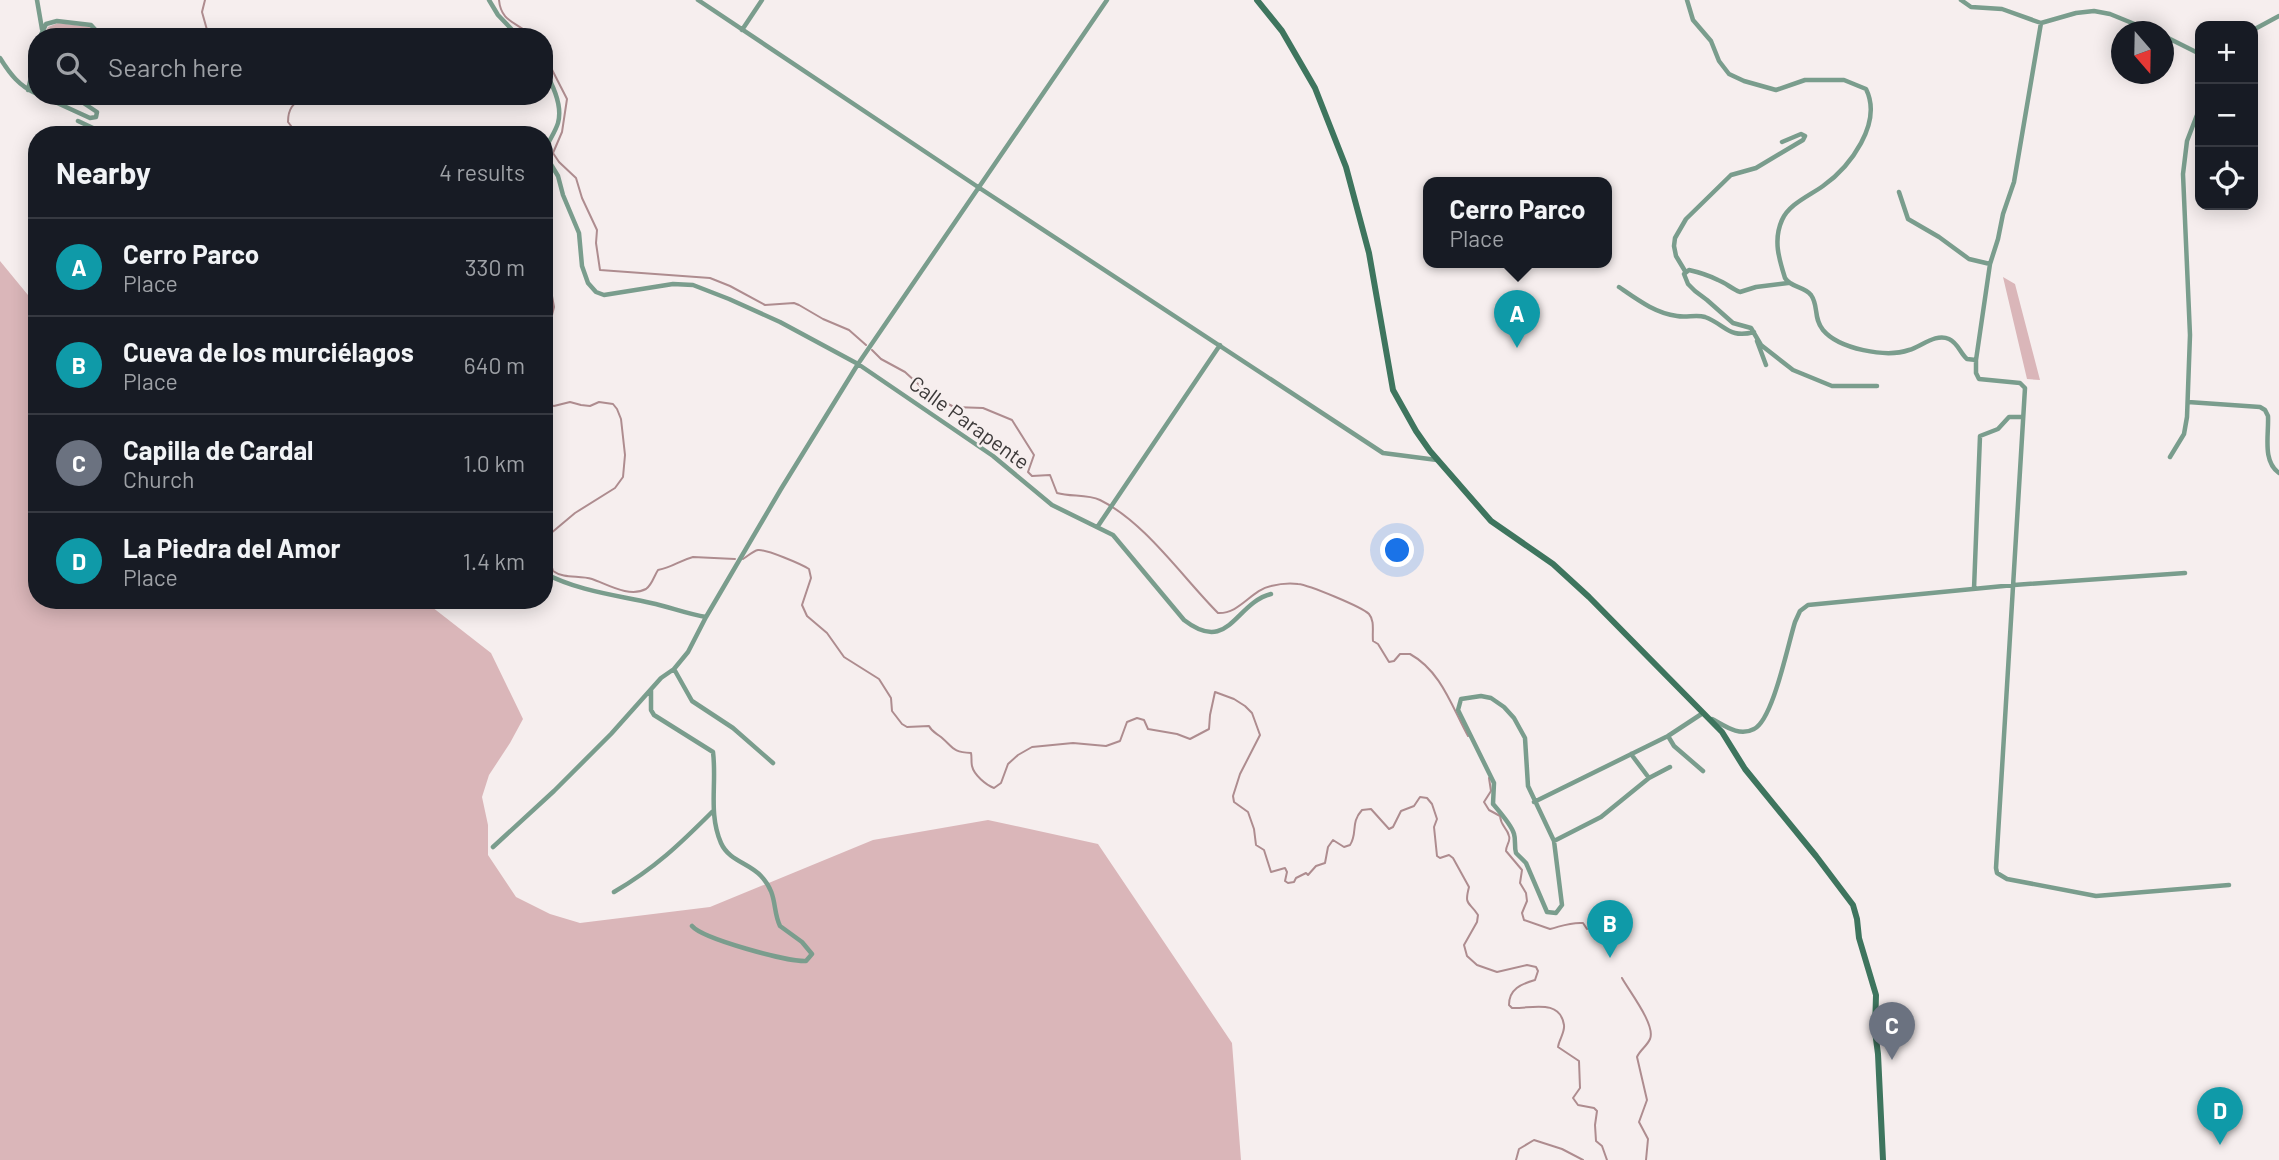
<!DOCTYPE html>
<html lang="en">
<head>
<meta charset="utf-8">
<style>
	body { margin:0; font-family:Barlow,sans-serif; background:#242831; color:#f1f3f6 }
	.controls { position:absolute; right:21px; top:21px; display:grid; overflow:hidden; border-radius:14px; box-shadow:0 4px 18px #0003 }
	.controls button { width:63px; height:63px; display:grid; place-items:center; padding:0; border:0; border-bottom:2px solid #363941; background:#171b24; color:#f1f3f6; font:35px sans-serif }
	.compass { position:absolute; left:2111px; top:21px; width:63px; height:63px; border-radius:50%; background:#171b24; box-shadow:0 4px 18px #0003; rotate:160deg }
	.you { position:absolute; left:1398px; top:551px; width:24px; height:24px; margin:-18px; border:5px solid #fff; border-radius:50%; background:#1a73e8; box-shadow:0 0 0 10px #1a73e833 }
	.badge { display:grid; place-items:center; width:46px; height:46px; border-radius:50%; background:#d93025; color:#fff; font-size:23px; font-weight:700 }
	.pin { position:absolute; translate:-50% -58px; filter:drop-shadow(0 2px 4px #0008) }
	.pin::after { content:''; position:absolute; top:37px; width:24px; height:21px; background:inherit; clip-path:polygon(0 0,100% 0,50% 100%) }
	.popup { position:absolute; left:1423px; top:177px; width:189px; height:91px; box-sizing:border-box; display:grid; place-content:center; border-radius:14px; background:#171b24; filter:drop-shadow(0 2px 5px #0005); font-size:23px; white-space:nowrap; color:#9ea1a6 }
	.popup b { font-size:26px; color:#f1f3f6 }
	.popup::after { content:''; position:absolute; left:50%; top:100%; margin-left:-14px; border:14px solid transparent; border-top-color:#171b24 }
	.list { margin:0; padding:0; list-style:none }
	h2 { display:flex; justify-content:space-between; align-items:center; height:91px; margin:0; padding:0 28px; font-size:30px }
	h2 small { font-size:23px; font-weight:400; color:#9ea1a6 }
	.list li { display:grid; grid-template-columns:46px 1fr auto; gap:21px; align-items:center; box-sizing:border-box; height:98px; padding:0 28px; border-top:2px solid #363941 }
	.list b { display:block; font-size:26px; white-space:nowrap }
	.list p { margin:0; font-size:23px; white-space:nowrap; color:#9ea1a6 }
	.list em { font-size:23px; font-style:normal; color:#9ea1a6 }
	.icon { flex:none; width:38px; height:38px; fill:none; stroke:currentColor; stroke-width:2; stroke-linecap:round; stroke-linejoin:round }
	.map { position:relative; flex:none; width:2279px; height:1160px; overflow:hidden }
	.search { position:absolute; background:#171b24; box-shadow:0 4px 18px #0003; left:28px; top:28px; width:525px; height:77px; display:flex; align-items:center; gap:18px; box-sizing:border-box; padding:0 24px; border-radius:28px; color:#9ea1a6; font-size:26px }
	.panel { position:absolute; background:#171b24; box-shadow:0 4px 18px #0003; left:28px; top:126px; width:525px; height:483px; border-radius:28px }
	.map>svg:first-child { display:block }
</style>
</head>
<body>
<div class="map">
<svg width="2279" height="1160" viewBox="0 0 2279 1160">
	<rect width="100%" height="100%" fill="#f6eeee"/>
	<!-- green -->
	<path fill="#dab6b9" d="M58 23 91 27 101 37H43L48 27Z
		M0 261 37 306V600H423L491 653 523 719 510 743 489 775 482 797 488 825V855L516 897 550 914 580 923 710 907 873 840 988 820 1098 844 1232 1043 1241 1160H0Z
		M2003 277 2015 284 2040 380 2027 379Z"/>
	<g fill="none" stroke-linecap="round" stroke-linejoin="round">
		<!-- stream -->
		<path stroke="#ae8c8f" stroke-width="2" d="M205 0 202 12 209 37
			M499 0C501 23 518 22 533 37
			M238 37C249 29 261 27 271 37
			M320 37 327 33 330 37
			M544 54 567 99 562 132 553 153 559 162 576 178 582 198 597 230 596 243 600 270 710 278 730 286 765 305 794 303 799 305 823 319 849 330 866 345
			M298 135 288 122C288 108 293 104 304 96
			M544 294 552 296 554 307 550 323H544
			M872 350 881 359 905 372 929 394 954 407 983 408 1012 420 1034 455 1028 472 1032 476 1050 475 1057 493C1071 497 1087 494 1100 500 1145 522 1183 578 1218 613 1240 614 1251 590 1271 586 1279 584 1290 583 1298 584 1309 585 1362 607 1369 614 1375 621 1372 632 1373 641L1378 644 1389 662 1394 661 1400 654H1410C1441 671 1452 707 1468 736
			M544 399 550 405 554 406 570 402 581 405 590 406 599 402 613 404 617 409 621 419 625 455 623 477 615 488 575 513 550 534 551 564 553 571C564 579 579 575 592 579 607 584 629 598 646 589 652 585 654 576 658 570 674 567 678 561 693 557L735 559
			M743 559C748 556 753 551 758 550 766 549 801 564 809 569L811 578 802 605 807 616 827 633 844 657 879 679 891 698 892 711 902 724 907 727 929 726C932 732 936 733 941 737 954 748 952 752 971 753 972 757 971 762 972 766 974 775 986 785 994 788L1001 783 1008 764 1018 755 1032 747 1073 743 1106 746 1120 741 1127 722 1137 718 1144 720 1148 729 1177 734 1190 739 1209 729 1210 715 1215 692 1234 699 1245 706 1252 713 1260 735 1240 774 1233 796 1234 802 1248 812 1254 829 1256 845 1264 850 1271 872 1285 868 1287 872 1285 881 1288 883 1294 882 1296 878 1306 873 1308 875 1316 866 1325 863 1328 847 1333 840 1344 847 1350 845C1358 833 1350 823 1362 810L1371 809 1389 829 1393 827 1401 811 1414 806 1420 797 1427 798 1432 804 1437 819 1434 827 1437 856 1440 858 1449 855 1453 858 1469 887C1464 906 1469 901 1478 915L1477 922 1464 945 1467 956 1477 965 1497 972 1527 965 1536 967 1538 971 1535 980C1521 984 1509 989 1509 1005L1512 1008C1530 1009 1560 998 1564 1025 1565 1033 1559 1039 1558 1047L1579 1061 1580 1088 1573 1098 1578 1105 1594 1108 1597 1111 1595 1125 1596 1141 1602 1146 1607 1160
			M1489 778 1491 791 1484 802 1489 810 1500 816C1501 827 1507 827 1509 836 1511 841 1506 845 1506 851L1522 870 1520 883 1526 893 1527 901 1522 913 1524 920 1550 929C1562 926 1570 922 1583 923L1587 929
			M1622 978C1629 991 1656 1025 1650 1039 1647 1046 1640 1050 1637 1057L1647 1100 1639 1122 1648 1139 1646 1160
			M1516 1160 1519 1149 1534 1140 1562 1149 1583 1160"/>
		<!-- street -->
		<path stroke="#7a9d8d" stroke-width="4.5" d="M37 0 42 29
			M489 0 498 15 519 37
			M698 0 978 187 1383 453 1437 460
			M1687 0 1693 20 1711 41 1719 61 1729 74 1744 81 1776 90 1805 80H1844L1866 89C1883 123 1850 167 1823 186 1809 196 1789 204 1782 220 1773 240 1779 259 1785 278 1791 288 1804 286 1811 295 1819 306 1813 318 1823 330 1839 349 1886 358 1909 350 1922 346 1936 333 1949 339 1958 343 1960 353 1967 359L1976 360
			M1961 0 1971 7 2002 9 2041 23 2076 13 2094 11 2110 14 2154 32
			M2041 23 2014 182 2003 214 1998 239 1990 264 1976 360V373L1979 379 2020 383 2025 388 1996 868 1997 873 2007 879 2096 896 2229 885
			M742 30 762 0
			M2253 30 2279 16
			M2164 36 2200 54
			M40 37 46 24 57 21 91 25 102 37
			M0 58C10 74 19 86 37 94
			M544 70C553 85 563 105 558 123 555 133 547 143 544 153L558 176 563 195 579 233 582 266 588 283 596 292 604 295 673 284 693 285 729 299 780 322 858 364 993 456 1052 505 1113 535 1184 620C1229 655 1235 603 1271 594
			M28 90 37 51
			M42 96 90 118 96 117 97 112 73 96
			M78 121 108 135
			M1899 192 1908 219 1939 237 1969 259 1990 264
			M1685 271 1676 256 1674 246 1675 238 1686 219 1731 175 1756 168 1803 140 1805 136 1801 134 1782 142
			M1788 283 1756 287 1740 292C1732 289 1726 283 1718 280 1710 276 1698 272 1689 270L1684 274 1688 284 1695 291 1707 300 1733 323 1751 328 1761 345 1793 370 1832 386H1877
			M1619 287C1638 300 1655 313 1677 316 1687 318 1696 314 1705 317 1726 325 1729 339 1754 332
			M1757 341 1766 365
			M2188 402 2260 407 2265 410 2268 416C2269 435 2262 461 2279 473
			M544 453 549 463 544 472
			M2170 457 2184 434 2187 417 2190 335 2183 174 2187 141 2197 115 2200 98
			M1098 526 1220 345
			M544 573C578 591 615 595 651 603 670 607 687 614 706 617
			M1974 589 1980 436 1998 429 2009 417H2023
			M674 669 692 701 733 728 773 763
			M651 690V710L654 715 713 752C717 783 708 813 721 843 729 861 749 863 761 876 778 894 772 909 780 926L802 942 812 954 806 961C788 962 703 939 692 926
			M1481 696 1491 698 1504 707 1514 718 1525 738 1528 786 1554 841 1562 905 1556 913 1547 912 1526 863 1516 853C1514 846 1516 840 1514 834 1512 826 1499 811 1493 804L1494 783 1458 710 1461 699Z
			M1712 719C1725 726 1739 737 1754 729 1773 720 1788 644 1795 622L1800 611 1808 605 2014 585 2185 573
			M1668 736 1703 713
			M1631 754 1649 778
			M1534 802 1668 736 1674 746 1703 771
			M1554 841 1601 817 1649 778 1670 767
			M493 847 554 791 611 734 661 678 674 669 688 652 706 617 781 489 858 364 1107 0
			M614 892C655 868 679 845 712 812"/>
		<!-- secondary -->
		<path stroke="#3e755e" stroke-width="6" d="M1257 0 1282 31 1315 88 1346 167 1369 253 1393 390 1416 431 1430 451 1491 521 1553 564 1589 597 1722 732 1745 769 1816 856 1853 905 1857 919 1859 938 1876 995 1875 1031 1878 1054 1883 1160"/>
	</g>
	<g text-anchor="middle" stroke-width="5" stroke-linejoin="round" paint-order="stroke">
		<!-- street labels -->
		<g font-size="21" fill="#3c3939" stroke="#f6eeee">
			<text transform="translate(969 423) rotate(36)" y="7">Calle Parapente</text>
		</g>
	</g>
</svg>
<div class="controls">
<button>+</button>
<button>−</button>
<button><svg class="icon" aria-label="locate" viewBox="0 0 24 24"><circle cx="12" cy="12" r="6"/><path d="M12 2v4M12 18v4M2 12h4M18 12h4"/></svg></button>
</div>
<svg class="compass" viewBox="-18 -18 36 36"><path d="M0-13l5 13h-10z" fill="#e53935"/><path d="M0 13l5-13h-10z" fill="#9ea1a6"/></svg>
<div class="you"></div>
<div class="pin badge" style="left:1517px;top:348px;background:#0f9aa8">A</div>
<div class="popup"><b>Cerro Parco</b>Place</div>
<div class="pin badge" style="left:1610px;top:958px;background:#0f9aa8">B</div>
<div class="pin badge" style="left:1892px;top:1060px;background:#6b7280">C</div>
<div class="pin badge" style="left:2220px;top:1145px;background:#0f9aa8">D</div>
<div class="search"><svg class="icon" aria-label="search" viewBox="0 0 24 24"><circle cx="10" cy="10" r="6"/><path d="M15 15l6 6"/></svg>Search here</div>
<section class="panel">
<h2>Nearby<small>4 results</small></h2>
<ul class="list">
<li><span class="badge" style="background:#0f9aa8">A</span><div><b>Cerro Parco</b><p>Place</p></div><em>330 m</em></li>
<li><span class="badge" style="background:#0f9aa8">B</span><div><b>Cueva de los murciélagos</b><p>Place</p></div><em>640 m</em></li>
<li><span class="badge" style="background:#6b7280">C</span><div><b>Capilla de Cardal</b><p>Church</p></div><em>1.0 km</em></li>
<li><span class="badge" style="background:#0f9aa8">D</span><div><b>La Piedra del Amor</b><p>Place</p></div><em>1.4 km</em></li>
</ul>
</section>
</div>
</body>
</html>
